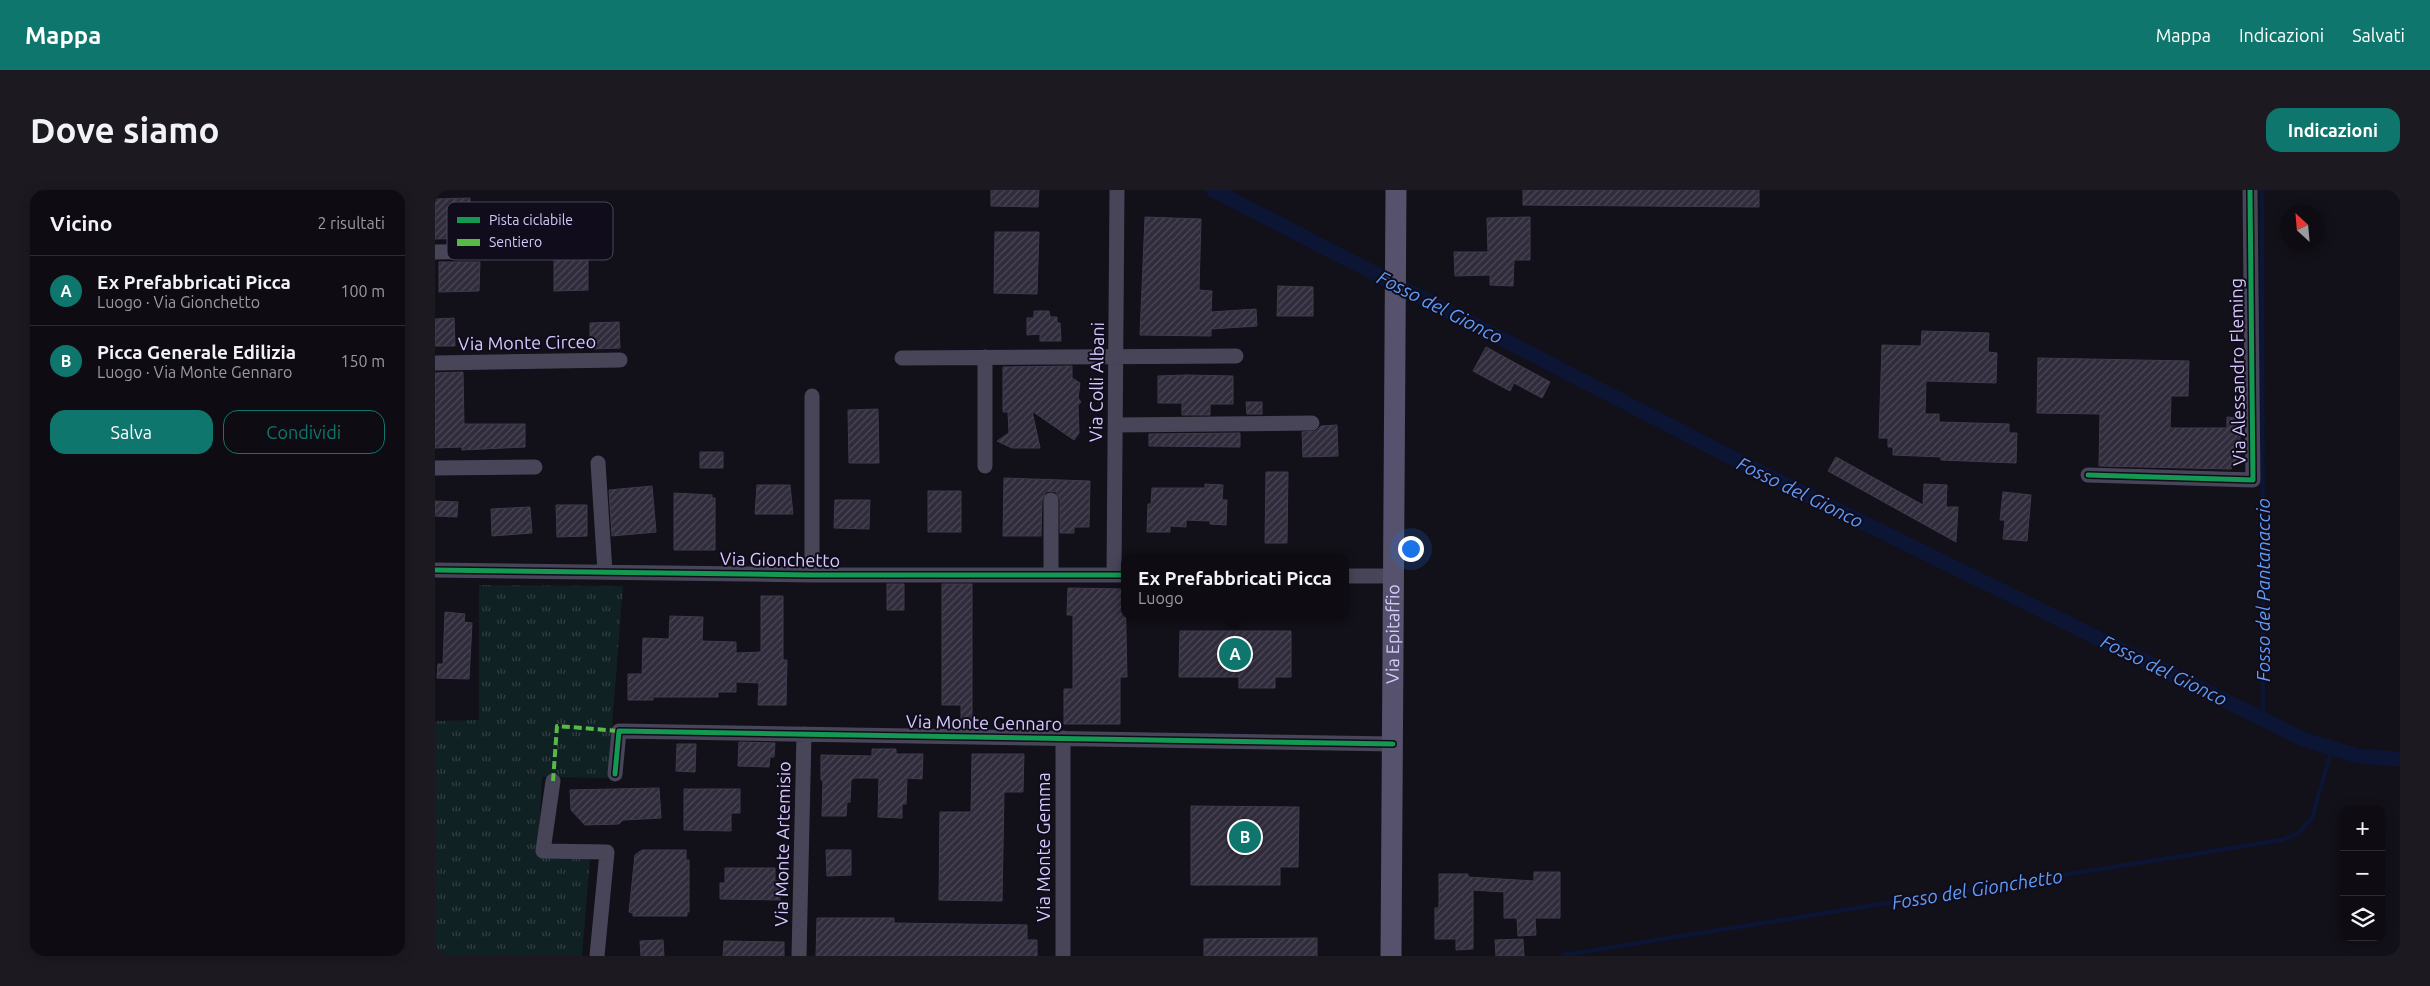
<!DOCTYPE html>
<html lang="it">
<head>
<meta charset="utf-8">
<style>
	body { margin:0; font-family:Ubuntu,sans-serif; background:#1c1a20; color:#f1f3f6 }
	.controls { position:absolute; right:15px; bottom:15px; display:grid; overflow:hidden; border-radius:10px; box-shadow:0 2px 12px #0003 }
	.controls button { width:45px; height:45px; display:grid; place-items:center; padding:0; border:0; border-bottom:1px solid #2e2c32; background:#0e0c12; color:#f1f3f6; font:25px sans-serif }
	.compass { position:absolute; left:1845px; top:15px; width:45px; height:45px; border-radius:50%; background:#0e0c12; box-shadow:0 2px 12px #0003; rotate:334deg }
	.you { position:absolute; left:975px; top:358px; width:18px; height:18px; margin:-12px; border:4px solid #fff; border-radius:50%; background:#1a73e8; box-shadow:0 0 0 8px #1a73e833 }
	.badge { display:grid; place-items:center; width:32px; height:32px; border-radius:50%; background:#0f766e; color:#fff; font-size:16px; font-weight:700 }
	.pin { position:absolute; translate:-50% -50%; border:2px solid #fff; box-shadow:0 1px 5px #0006 }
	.popup { position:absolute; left:686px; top:364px; width:228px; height:65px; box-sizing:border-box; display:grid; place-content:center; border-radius:10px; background:#0e0c12; filter:drop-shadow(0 1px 4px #0005); font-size:16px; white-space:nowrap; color:#9b9b9f }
	.popup b { font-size:19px; color:#f1f3f6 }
	.popup::after { content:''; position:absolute; left:50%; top:100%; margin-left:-10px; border:10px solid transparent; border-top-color:#0e0c12 }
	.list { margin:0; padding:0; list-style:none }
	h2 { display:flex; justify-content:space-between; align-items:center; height:65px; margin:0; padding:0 20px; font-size:21px }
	h2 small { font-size:16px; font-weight:400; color:#9b9b9f }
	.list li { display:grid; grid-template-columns:32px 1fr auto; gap:15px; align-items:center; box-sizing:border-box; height:70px; padding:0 20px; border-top:1px solid #2e2c32 }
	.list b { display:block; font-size:19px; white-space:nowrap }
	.list p { margin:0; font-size:16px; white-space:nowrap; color:#9b9b9f }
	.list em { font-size:16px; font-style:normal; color:#9b9b9f }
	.actions { display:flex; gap:10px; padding:15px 20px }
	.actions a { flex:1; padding:11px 0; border:1px solid #0f766e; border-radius:15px; text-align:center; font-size:18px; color:#0f766e }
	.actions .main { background:#0f766e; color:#fff }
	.icon { flex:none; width:28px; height:28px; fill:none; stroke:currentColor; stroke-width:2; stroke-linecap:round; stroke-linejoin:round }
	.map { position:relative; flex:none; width:1965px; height:766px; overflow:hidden; border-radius:15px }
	header { display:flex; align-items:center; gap:30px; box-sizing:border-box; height:70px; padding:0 25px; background:#0f766e; color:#fff }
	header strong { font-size:24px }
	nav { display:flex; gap:28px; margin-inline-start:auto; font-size:18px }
	.intro { display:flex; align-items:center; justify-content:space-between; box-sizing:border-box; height:120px; padding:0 30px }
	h1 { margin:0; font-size:35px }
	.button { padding:12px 22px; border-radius:15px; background:#0f766e; color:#fff; font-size:18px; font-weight:700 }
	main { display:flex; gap:30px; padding:0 30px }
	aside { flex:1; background:#0e0c12; border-radius:15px; box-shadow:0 2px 12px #0003 }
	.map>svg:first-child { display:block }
</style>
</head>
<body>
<header>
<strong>Mappa</strong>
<nav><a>Mappa</a><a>Indicazioni</a><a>Salvati</a></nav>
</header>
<div class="intro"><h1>Dove siamo</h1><a class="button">Indicazioni</a></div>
<main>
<aside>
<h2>Vicino<small>2 risultati</small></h2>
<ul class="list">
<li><span class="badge">A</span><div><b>Ex Prefabbricati Picca</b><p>Luogo · Via Gionchetto</p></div><em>100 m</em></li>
<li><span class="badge">B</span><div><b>Picca Generale Edilizia</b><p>Luogo · Via Monte Gennaro</p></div><em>150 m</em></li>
</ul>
<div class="actions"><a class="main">Salva</a><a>Condividi</a></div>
</aside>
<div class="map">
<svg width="1965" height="766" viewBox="0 0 1965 766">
	<defs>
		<pattern id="grass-tufts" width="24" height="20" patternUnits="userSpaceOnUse" patternTransform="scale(1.25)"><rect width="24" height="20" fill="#102124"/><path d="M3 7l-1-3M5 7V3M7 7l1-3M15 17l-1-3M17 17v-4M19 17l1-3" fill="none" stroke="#324045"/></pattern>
		<pattern id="building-hatch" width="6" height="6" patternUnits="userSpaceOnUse" patternTransform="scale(1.25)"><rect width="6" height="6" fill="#312c3b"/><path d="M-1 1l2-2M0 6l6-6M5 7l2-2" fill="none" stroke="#4e4958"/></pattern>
	</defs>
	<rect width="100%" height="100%" fill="#121018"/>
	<!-- grass -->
	<path fill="url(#grass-tufts)" d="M44 395 188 396 173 588 107 587 103 665 155 669 147 766H0V531L44 530Z"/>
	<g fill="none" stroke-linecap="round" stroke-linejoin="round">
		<!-- stream -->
		<path stroke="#0c1534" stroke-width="4.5" d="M1827 0 1828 529
			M1128 765 1847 650 1863 643 1877 628 1897 558"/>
		<!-- canal -->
		<path stroke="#0c1534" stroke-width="15" d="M778 0 1317 278 1870 550 1923 566 1965 569"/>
	</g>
	<!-- building -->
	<path fill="url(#building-hatch)" stroke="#403a4c" d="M556 0H604L603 17 556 16Z
		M1088 0H1324V17L1088 15Z
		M35 8 36 48 0 49V9Z
		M710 27 766 29 764 100 777 101 776 122 821 119 822 136 776 139V146L705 145Z
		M1095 27V70H1079L1078 96 1055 95V85L1020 86 1019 62H1053L1052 28Z
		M560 42H604L602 104 559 103Z
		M119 66H153V100L119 101Z
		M4 72H45L44 101 4 102Z
		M843 96 878 97V126H842Z
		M599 121H614L615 127H622V133H625L626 151H605V144L592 145V128H599Z
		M19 128 20 156H0V129Z
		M184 132 185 158 155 159V133Z
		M1487 141 1554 143 1553 162 1562 163 1561 193 1491 191 1490 224H1504V232L1574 234V243H1582L1581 273 1506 270V267L1458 265V257H1453V248H1444L1447 155 1486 156Z
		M1051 157 1115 192 1107 208 1079 193 1075 201 1038 181Z
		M1603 168 1754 171 1753 206H1736L1735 238H1792V227L1805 228V268L1796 279 1664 276 1665 224 1602 223Z
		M637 176V188L645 193 643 208 646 212 643 215 644 243 639 250 597 221 605 258H577L562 251 574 243 573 222H568V177Z
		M28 182 29 234H90V257L27 260V257L0 258V183Z
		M751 185 798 186V214H775V225H747V213H723V186Z
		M811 212H827V224H812Z
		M443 219 444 273H414L413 220Z
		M902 235 903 266 868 267 867 242 881 241 886 236Z
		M805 243V257L714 256V244Z
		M265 262H288V278H265Z
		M1401 267 1488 315 1489 294 1512 295 1511 317H1523L1521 352 1393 281Z
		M831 282H853L852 353H830Z
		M569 288 655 291 654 337H639V343H625V310L621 302 616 301 611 302 607 310 606 346H568Z
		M770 294 788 295 787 310H792L791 335 775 334V331L751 330V337L735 336V342H712L713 314H716L717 298H770Z
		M322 295H355L358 324H320Z
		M217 296 221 342 177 346 174 300Z
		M493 301H526V342H493Z
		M1568 302 1596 305 1592 351 1568 349 1570 330H1565Z
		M239 303 277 305V308H280V360H239Z
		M400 310H435L434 339 399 338Z
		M0 311 23 312 22 327 0 326Z
		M121 315H152V346L122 347Z
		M95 317 97 343 57 346 56 319Z
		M452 394H469V420H452Z
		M507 394H537V538L526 537V515H507Z
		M633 398 690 399 692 487H685V534H629V499H638V425H632Z
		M326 406H348V470H352L351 515H323L324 493 301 492V502H283V507H218V510H193V484H207L208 448 234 449 235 426 268 427 267 451 301 452V463L326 462Z
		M10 422 30 424 29 432 37 433 34 489 2 488 3 474H8Z
		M745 441H856V487H840V498H804V487H744Z
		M304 552 340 553 339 567H335L334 577 303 576Z
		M242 554H261L260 582 241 581Z
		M437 559H461V564H488L487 589 472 588 471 614H467V628L443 627 444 588H419L416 590 415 612H412L411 626H387L388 590H386V565L437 566Z
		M537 564H589L588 602H569L567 711 504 710 505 622H536Z
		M224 598 226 628 188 630 184 634 150 635 136 620 135 600Z
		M249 599H305V623H296V641L249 640Z
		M756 616 864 617 863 677H845V695H756Z
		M207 660H251V670H254V722H252V726H198V723L194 722 200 665Z
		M391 660H416V685L392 686Z
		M290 678H340V691H345V710L285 709V693H290Z
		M1099 682H1125V728H1100L1101 745 1083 746 1082 728H1069V702L1038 700V759L1021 760V749H1000V718H1004V684H1033V687L1099 691Z
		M382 728H459V733L592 735V750H602V766H381Z
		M882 748V766H769V749Z
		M1088 749 1089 766H1061L1060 750Z
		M228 750 229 766H206L205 751Z
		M289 751 349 752V766H288Z"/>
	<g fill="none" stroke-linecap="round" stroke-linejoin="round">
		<!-- street -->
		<path stroke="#484559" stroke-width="15" d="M0 62 68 61
			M550 167V276
			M467 168 801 166
			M0 173 185 170
			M680 235 877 233
			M163 273 170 382
			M0 278 100 277
			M1653 285 1818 290 1815 0
			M616 310V385
			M0 380 377 385H690
			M377 385V206
			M679 385 682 0
			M910 386H959
			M628 548V766
			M180 584 184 541 958 554
			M118 591 108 661 172 662 162 766
			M364 766 369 544"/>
		<!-- secondary -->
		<path stroke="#56516c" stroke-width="21" id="s1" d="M956 766 961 0"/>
		<!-- quiet -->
		<path stroke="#58b947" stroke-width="4" stroke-dasharray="8 4" stroke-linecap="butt" d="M118 591 122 536 184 541"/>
		<defs>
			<path id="cycleway" d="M1653 285 1818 290 1815 0
				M0 380 377 385H690
				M180 584 184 541 958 554"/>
		</defs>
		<!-- cycleway casing -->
		<use href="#cycleway" stroke="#110c1c" stroke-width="8"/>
		<!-- cycleway -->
		<use href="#cycleway" stroke="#139951" stroke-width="5"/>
	</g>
	<g text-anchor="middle" stroke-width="4" stroke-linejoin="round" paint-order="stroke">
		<!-- street labels -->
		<g font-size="18" fill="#d6cafc" stroke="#110c1c">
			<text transform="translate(92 153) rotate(-1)" y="6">Via Monte Circeo</text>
			<text transform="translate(1803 182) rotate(-91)" y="6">Via Alessandro Fleming</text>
			<text transform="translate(662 192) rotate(-89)" y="6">Via Colli Albani</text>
			<text transform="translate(345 370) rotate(1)" y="6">Via Gionchetto</text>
			<text dy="6" stroke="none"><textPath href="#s1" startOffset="322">Via Epitaffio</textPath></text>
			<text transform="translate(549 533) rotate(1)" y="6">Via Monte Gennaro</text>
			<text transform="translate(348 654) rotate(-89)" y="6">Via Monte Artemisio</text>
			<text transform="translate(609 657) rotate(-90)" y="6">Via Monte Gemma</text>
		</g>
		<!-- water labels -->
		<g font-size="19" font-style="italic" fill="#5e9df7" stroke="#110c1c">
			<text transform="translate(1005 117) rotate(27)" y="7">Fosso del Gionco</text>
			<text transform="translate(1365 302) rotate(26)" y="7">Fosso del Gionco</text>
			<text transform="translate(1828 400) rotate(-90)" y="7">Fosso del Pantanaccio</text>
			<text transform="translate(1729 480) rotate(26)" y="7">Fosso del Gionco</text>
			<text transform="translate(1542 699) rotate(-9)" y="7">Fosso del Gionchetto</text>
		</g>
	</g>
	<!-- legend -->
	<rect x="12" y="12" width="166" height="58" rx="8" fill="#110c1c" stroke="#4c455f" stroke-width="1"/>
	<rect x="22" y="27" width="23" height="6" fill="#139951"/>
	<rect x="22" y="49" width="23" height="7" fill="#58b947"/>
	<g font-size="14" fill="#d6cafc">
		<text x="54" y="35">Pista ciclabile</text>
		<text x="54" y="57">Sentiero</text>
	</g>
</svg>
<div class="controls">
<button>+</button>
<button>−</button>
<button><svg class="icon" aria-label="layers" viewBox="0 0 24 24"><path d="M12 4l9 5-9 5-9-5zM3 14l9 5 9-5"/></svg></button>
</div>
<svg class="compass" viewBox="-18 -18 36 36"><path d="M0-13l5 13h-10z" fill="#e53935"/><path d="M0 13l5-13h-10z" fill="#9b9b9f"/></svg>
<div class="you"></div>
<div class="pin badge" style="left:800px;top:464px">A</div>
<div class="popup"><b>Ex Prefabbricati Picca</b>Luogo</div>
<div class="pin badge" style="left:810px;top:647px">B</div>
</div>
</main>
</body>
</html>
